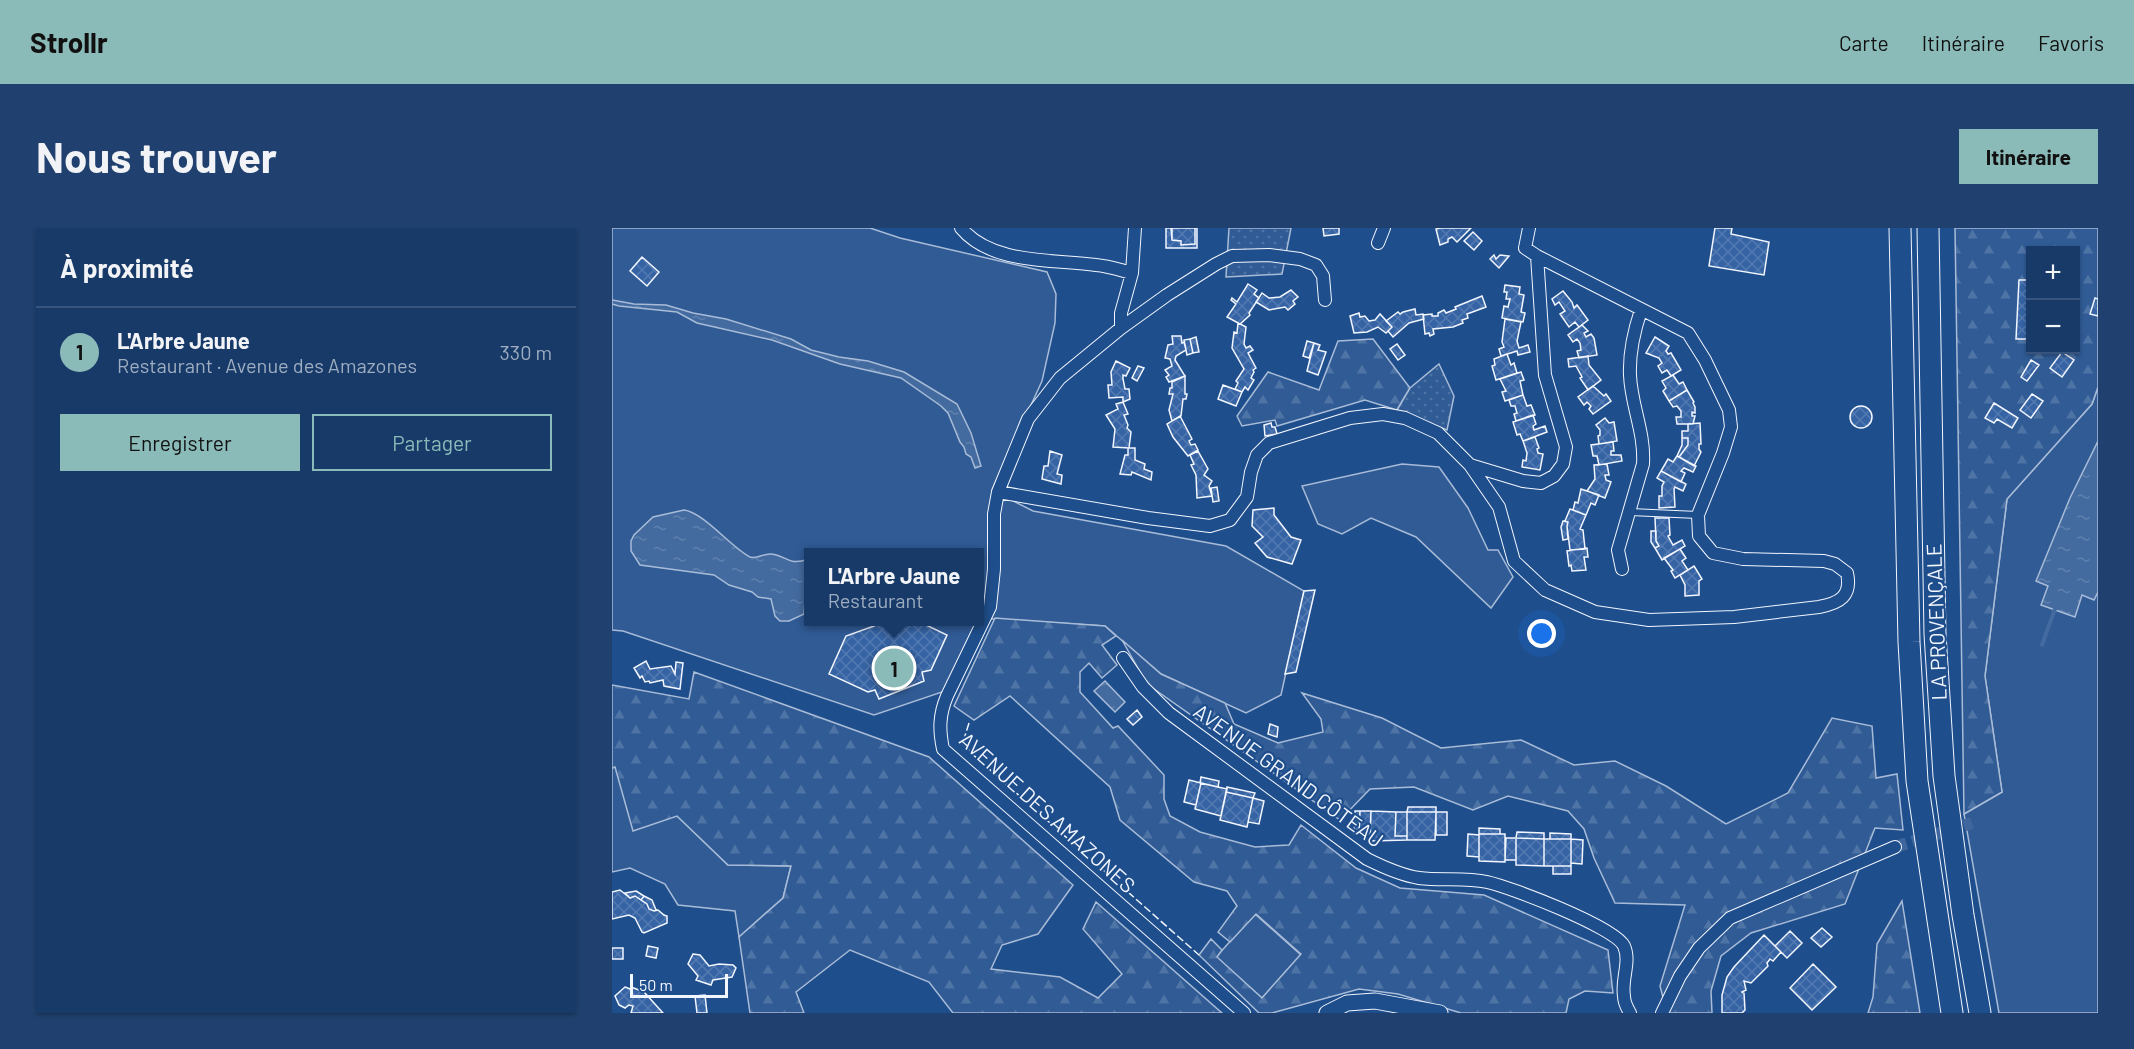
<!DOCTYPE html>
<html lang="fr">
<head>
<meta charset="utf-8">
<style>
	body { margin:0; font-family:Barlow,sans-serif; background:#20416f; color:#f1f3f6 }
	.controls { position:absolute; right:18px; top:18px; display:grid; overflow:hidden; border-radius:0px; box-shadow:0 2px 4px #0004 }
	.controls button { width:54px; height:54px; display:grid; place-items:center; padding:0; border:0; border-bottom:2px solid #36547d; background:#173a69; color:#f1f3f6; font:30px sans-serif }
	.scale { position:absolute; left:18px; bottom:15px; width:98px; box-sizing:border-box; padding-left:6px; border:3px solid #f2f6ff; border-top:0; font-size:16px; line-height:21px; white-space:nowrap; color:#f2f6ff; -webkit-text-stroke:4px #1f4e8c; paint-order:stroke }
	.you { position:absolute; left:930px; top:406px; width:21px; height:21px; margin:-15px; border:4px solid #fff; border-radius:50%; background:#1a73e8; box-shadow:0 0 0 9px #1a73e833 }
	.badge { display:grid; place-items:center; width:39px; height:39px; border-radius:50%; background:#8bbbb9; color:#111; font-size:20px; font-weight:700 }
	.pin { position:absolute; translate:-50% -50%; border:3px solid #fff; box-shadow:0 2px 6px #0006 }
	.popup { position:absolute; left:192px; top:320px; width:180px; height:78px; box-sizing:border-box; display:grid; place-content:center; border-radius:0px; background:#173a69; filter:drop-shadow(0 2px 4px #0005); font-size:20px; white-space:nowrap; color:#9eadc0 }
	.popup b { font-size:22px; color:#f1f3f6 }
	.popup::after { content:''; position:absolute; left:50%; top:100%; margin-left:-12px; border:12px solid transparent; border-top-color:#173a69 }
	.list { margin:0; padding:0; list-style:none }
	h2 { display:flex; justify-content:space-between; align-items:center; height:78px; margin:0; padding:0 24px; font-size:26px }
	h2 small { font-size:20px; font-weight:400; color:#9eadc0 }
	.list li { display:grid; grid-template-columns:39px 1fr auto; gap:18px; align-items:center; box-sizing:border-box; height:90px; padding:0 24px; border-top:2px solid #36547d }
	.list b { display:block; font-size:22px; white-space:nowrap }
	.list p { margin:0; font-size:20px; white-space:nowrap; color:#9eadc0 }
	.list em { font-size:20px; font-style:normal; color:#9eadc0 }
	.actions { display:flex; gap:12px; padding:18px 24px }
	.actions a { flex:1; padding:14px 0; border:2px solid #8bbbb9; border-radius:0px; text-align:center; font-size:21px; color:#8bbbb9 }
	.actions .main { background:#8bbbb9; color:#111 }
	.map { position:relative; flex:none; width:1486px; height:785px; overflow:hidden; border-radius:0px }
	header { display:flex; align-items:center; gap:36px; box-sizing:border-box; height:84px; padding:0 30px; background:#8bbbb9; color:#111 }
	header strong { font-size:28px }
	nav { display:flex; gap:33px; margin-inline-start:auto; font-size:21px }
	.intro { display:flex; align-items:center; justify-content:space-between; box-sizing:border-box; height:144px; padding:0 36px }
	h1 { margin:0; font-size:42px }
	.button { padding:15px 27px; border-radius:0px; background:#8bbbb9; color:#111; font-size:21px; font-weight:700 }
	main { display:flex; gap:36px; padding:0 36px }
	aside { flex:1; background:#173a69; border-radius:0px; box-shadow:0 2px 4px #0004 }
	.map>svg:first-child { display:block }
</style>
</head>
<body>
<header>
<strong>Strollr</strong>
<nav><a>Carte</a><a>Itinéraire</a><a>Favoris</a></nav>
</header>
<div class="intro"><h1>Nous trouver</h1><a class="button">Itinéraire</a></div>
<main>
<aside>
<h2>À proximité<small></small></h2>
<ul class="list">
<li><span class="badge">1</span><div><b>L'Arbre Jaune</b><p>Restaurant · Avenue des Amazones</p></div><em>330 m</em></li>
</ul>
<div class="actions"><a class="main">Enregistrer</a><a>Partager</a></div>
</aside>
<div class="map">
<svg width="1486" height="785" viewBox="0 0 1486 785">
	<defs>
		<pattern id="forest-firs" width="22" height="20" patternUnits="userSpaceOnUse" patternTransform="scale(1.5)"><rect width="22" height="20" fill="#305b95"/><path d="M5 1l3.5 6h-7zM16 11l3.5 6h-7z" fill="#4e73a5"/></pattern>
		<pattern id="park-dots" width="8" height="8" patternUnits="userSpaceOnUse" patternTransform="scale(1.5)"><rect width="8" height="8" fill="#305b95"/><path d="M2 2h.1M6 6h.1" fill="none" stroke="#4e73a5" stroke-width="1.8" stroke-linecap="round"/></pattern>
		<pattern id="water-ripples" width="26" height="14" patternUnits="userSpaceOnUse" patternTransform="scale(1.5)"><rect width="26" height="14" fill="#446ba0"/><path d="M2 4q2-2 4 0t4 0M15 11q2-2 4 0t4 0" fill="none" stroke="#5f81ae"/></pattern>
		<pattern id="building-cross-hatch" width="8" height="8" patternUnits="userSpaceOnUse" patternTransform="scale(1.5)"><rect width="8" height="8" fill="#3563a3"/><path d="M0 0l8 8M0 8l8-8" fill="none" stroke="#537ab1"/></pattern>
	</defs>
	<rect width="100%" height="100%" fill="#1f4e8c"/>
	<!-- grass -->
	<path fill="#305b95" stroke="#a8bbd7" stroke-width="1.5" d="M0 0H258L288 10 435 44 444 66 443 95 430 153 380 262 421 283 614 318 692 363 669 467 634 485 549 446 493 398 368 390V324H196V394H366L336 462 262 487 11 403 0 402Z
		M1486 159V785H1387L1352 586 1390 564 1373 448 1395 271 1480 176Z
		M790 236 827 239 856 280 876 322H886L901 349 879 380 804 309 759 290 730 306 706 296 690 258Z
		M3 539 65 588 116 637 179 638 171 670 127 709 123 683 66 677 53 656 18 640 0 644V540Z
		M643 686 689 727 650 770 604 729Z"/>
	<!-- forest -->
	<path fill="url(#forest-firs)" stroke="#a8bbd7" stroke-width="1.5" fill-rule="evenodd" d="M1343 0H1486V159L1480 176 1395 271 1373 448 1390 564 1352 586ZM1418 22H1464V122H1418Z
		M761 111 798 160 785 182 753 172 665 198 663 192 630 198 625 188 656 144 707 162 726 113Z
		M383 390 493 398 504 408 490 417 505 437 490 450 477 435 468 444V464L501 500 506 498 552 547V571L558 588 588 604 643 619 677 617 689 597 744 640 788 660 872 667 996 722 1001 765 973 763 957 771 954 785H849L786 766 747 761 660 785H647L587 727 599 711 610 722 605 729 650 770 689 726 644 686 618 714 606 704 625 678 615 663 582 654 508 592 498 559 398 468 362 492 342 478Z
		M510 412 549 446 613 475 622 496 666 515 711 504 709 491 690 465 770 490 829 520 909 512 962 537 1003 533 1054 558 1114 596 1176 565 1220 490 1260 498 1264 550 1285 546 1291 602 1263 600 1233 676 1139 705 1109 728 1099 763 1100 785H1055L1048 758 1073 677 1003 675 982 630 972 601 956 583 896 568 861 582 802 559 758 561 728 592 535 456Z
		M82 444 317 529 461 657 426 706 390 717 379 741 448 749 486 770 510 746 471 701 484 674 610 785H341L317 754 238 722 184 764 192 785H138L127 709 171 670 179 638 116 637 65 588 21 603 3 539 0 540V457L77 471Z
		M1290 673 1308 785H1256L1261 769 1265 716Z"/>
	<!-- park -->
	<path fill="url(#park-dots)" stroke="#a8bbd7" stroke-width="1.5" d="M617 0H679L670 46 614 49Z
		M827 136 842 168 835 202 785 182 798 160Z"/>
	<!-- water -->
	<path fill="url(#water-ripples)" stroke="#a8bbd7" stroke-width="1.5" d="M0 72 22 76 54 77 81 85 114 91 179 111 199 122 227 129 256 133 292 144 345 176 359 205 369 238 363 240 359 229 354 226 352 219 348 214 336 185 329 178 289 150 228 136 160 112 85 95 65 84 7 78 0 76Z
		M1486 213V364L1482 372 1470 367 1463 389 1429 377 1436 358 1424 353 1458 270Z
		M72 282C91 284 120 320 138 329 146 331 150 326 158 326 173 326 176 339 196 331V367L193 373 192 386 177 393H168L163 388 159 371 146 369 140 364 117 357 102 347 28 337 19 323V313L22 307 41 289Z
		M493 453 513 474 503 484 482 463Z"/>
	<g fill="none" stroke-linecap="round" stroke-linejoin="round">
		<!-- stream -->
		<path stroke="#446ba0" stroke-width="4" d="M1430 417 1444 378"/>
	</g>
	<!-- building -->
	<path fill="url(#building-cross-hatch)" stroke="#f2f6ff" stroke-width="1.5" d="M554 0H560V12L569 13V17L583 16V0H585V20H554Z
		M559 0H583V16L569 17V13L560 12Z
		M711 0H727V6L712 8Z
		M828 0H859L845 14 840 9 836 11V14L828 17 824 1Z
		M1103 0H1120L1119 6 1157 14 1152 47 1097 38Z
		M861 4 870 13 862 22 852 13Z
		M882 27 884 31 888 27 897 28 887 40 878 31Z
		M30 29 47 44 35 58 18 43Z
		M1407 52H1418V111H1404Z
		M636 56 645 62 642 66 647 70 637 85 638 87 628 96 615 89 624 76 619 72 620 70 625 74Z
		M893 57 908 59 907 66 912 67 909 84 913 85 911 94 890 90 892 78 896 79 898 71H894L895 64H892Z
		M679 62 686 69 681 73 683 76 676 82 673 79 657 82 644 74 650 65 657 70 668 69Z
		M951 63 960 74 962 80 965 77 976 92 967 99 963 94 957 99 948 86 953 83 947 74 943 77 940 71Z
		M870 68 874 79 855 86 856 90 850 92 851 95 841 99 821 101 822 106 818 108 817 105 813 106 811 87 820 86V88H826V85L832 82 834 85 844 81 843 79Z
		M1483 70 1486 71V88L1478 86Z
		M803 81 804 87 811 86 812 91 797 95 781 109 776 103 780 99 774 93 786 84 788 86 791 84Z
		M747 85 748 89 753 88 757 93 763 92 768 86 780 99 774 105 766 99 755 104 742 105 738 88Z
		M893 91 909 94 905 113 907 120 916 117 918 124 906 127 905 123 889 128 887 121 892 119 890 114Z
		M626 95 634 99 632 116 634 120 638 118 641 122 636 125 644 140 641 142 642 144 639 150 642 152 636 162 633 159 630 164 623 161 626 155 624 153 632 141 620 120 622 104 625 105Z
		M970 97 976 103 972 105 974 109 979 106 982 110 985 127 967 130 965 123 969 122 968 115 965 111 961 114 956 107Z
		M560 108H569L570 115 572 114 574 122 564 128 563 132 573 148 557 154 554 149 557 147 553 142 560 138 558 131 553 130 556 117 561 116Z
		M584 109 587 124 581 125 578 111Z
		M1043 109 1057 118 1054 123 1056 126 1059 125 1069 142 1059 148 1055 142 1050 145 1046 138 1050 135 1047 130 1034 125Z
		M578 111 581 125 575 127 572 112Z
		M695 113 702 115 697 130 691 128Z
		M702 115 708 117 706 122 714 124 706 147 695 143Z
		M785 116 793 127 786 132 778 121Z
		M1450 124 1462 132 1450 149 1438 140Z
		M895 126 899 137 902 135 905 145 884 152 880 138 883 137 882 131Z
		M976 128 977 137 989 152 976 162 968 150 970 149 964 138 957 139 956 131Z
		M1419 132 1427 137 1415 153 1409 149Z
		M504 133 518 140 514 148 511 147V151L513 161H517L518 171 511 174V169L497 170 496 157H500L499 144Z
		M526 138 532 140 525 153 520 150Z
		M909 144 912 152 908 153 911 167 893 173 890 164 894 163 888 151Z
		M1061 147 1067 156 1071 154 1075 162 1057 173 1051 163 1054 160 1050 153Z
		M573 148V166H575L574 171H571L569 188 560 193 557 182 561 166H557L558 160H560V154Z
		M611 157 630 164 624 178 606 171Z
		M981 158 992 168 994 166 999 173 981 186 977 181 979 178 975 174 972 177 966 169Z
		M1075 162 1082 174 1081 175 1083 179V185L1080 184V188H1083L1081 196H1065L1064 189H1069V183L1065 178 1061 179 1057 173Z
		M1420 166 1431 173 1419 190 1408 182Z
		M911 167 915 178 919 177 923 187 904 193 902 186 905 185 903 178H899L897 172Z
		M511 174 516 186 512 187 516 197 515 200 519 204 517 220 501 219 503 201 494 187 506 181 504 176Z
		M1382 175 1406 190 1400 200 1385 191 1382 195 1373 190Z
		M1238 189a11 11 0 1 1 22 0a11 11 0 1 1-22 0Z
		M921 187 924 196 921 198 922 202 933 198 935 204 911 213 908 206 905 207 901 194Z
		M568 188 580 211 577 213 579 217 583 216 586 222 576 228 561 209 555 196Z
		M993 190 997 195 1002 194 1005 213 987 216 986 208 988 207V202L984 197Z
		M659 195 660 199H663L665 206 653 208 652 197Z
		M1088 195 1089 216H1087V221L1089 224 1082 238 1067 229 1076 217V210H1070V203H1076V196Z
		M923 209 927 220 925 221 926 225 931 226 928 242 910 239 911 232 914 233 915 225 911 213Z
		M1070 210H1076V217L1067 229 1065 228 1070 217Z
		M1001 214 1002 223H999V227H1009L1010 233 987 237 985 228H981L979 217Z
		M516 220H523V232L533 236 532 241 540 244 539 252 520 244 519 247 508 246 513 227H516Z
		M438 223 450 227 445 246 450 247 449 256 430 251 432 238H436Z
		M586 223 596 241 592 247 600 253 597 258 600 268 585 270 584 247 579 237 582 236 578 227Z
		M1065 228 1084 238 1081 244 1072 240 1069 243 1073 245 1069 254 1049 243 1056 231 1061 234Z
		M995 236 997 247H993L994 252 999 254 993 270 975 263 983 251 982 237Z
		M1049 243 1074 256 1071 263 1063 259 1062 261 1063 279 1047 280V268H1050V258L1052 254 1045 250Z
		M605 259 607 273 601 274 599 260Z
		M969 261 987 267 983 277 979 275 974 287 961 282 963 274 966 275Z
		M662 280V287L679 309 689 312 680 336 655 329 643 315 651 309 640 298 641 282Z
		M958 281 974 287 968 301 971 302 973 321 958 322 955 298 956 294 953 293Z
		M1043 290H1057L1058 307 1056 308 1061 317 1070 312 1073 318 1050 332 1043 320 1047 318 1044 313Z
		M951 293 956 294 955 298 956 311 951 312 949 299Z
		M1039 303H1044V313L1047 318 1043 320 1039 314Z
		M975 320 976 329H972L974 342 960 343 959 337 957 338 955 323Z
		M1068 321 1074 330 1070 333 1076 342 1063 350 1059 343 1061 342 1052 330Z
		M1082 338 1090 351 1087 353V367L1073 368V357L1068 347Z
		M703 362 684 444 673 446 692 363Z
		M273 394H308L335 407 319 442 310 444 312 453 267 471 263 462 256 464 217 446 234 408Z
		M34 433 38 441 59 438 63 446 64 434 71 435 68 461 52 458 51 452 38 455 37 453 33 454 30 448 28 450 22 440Z
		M525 482 530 489 521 497 515 491Z
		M658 496 666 499 665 509 656 506Z
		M589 549 607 553 606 559 588 555Z
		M577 552 589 555 584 577 572 574Z
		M589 555 615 561 609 588 583 581Z
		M615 559 643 565 641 570 614 564Z
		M614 564 641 570 635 599 608 592Z
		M641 570 652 573 647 596 636 594Z
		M796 579H824V584H795Z
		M743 583H748L747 606H742Z
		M748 583H759L758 606H747Z
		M759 583 784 584 783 608H795V612L758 613Z
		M784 584H795V608H783Z
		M795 584H824L823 612H795Z
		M824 584H835V607H824Z
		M867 600 888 601V606H867Z
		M905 604 932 605V611L904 610Z
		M938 605 959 606V611H938Z
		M856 606 867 607V629L855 628Z
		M867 606H893V634L867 633Z
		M894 610H904V632H893Z
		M904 610 932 611V638L904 637Z
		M932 611H959V638H932Z
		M959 611 971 612 970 636 959 635Z
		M941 638H959V646H941Z
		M8 662 18 670 23 668 35 676 37 681 42 683 46 682 52 687 55 688V695L32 705 30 704 23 690 17 687 0 691V664Z
		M24 663 32 668 29 672 23 668 18 670 13 665Z
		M32 668 40 672 44 682 42 683 37 681 35 676 29 672Z
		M1210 700 1220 709 1209 719 1199 710Z
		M1178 703 1190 715 1175 730 1163 718Z
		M1152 707 1169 724 1161 733 1158 731 1155 735 1156 738 1139 755 1132 753 1134 762 1130 764 1132 765 1133 782 1130 785H1110V767L1115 749 1122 739Z
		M36 718 46 720 44 730 34 728Z
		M0 720H11V731H0Z
		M81 726 88 727 97 738 107 736 121 737 124 740 120 749 101 752 99 757 84 752 86 748 76 736Z
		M1201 736 1224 759 1200 782 1178 760Z
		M13 759 18 761 19 759 32 764 51 785H19L21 778 17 777 13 780 7 777 3 768Z
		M93 767 95 785H85L83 768Z"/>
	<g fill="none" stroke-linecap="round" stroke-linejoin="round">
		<!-- minor-tunnel -->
		<path stroke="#3f679d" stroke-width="12" stroke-dasharray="12 6" stroke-linecap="butt" d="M1283 619 1360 595"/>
		<defs>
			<path id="service" d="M1018 284 1086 287"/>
			<path id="minor" d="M349 0C380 37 441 31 484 37 496 38 508 42 520 45
				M766 15 772 0
				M509 100V85L520 45 523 0
				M858 237 911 253 929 255 942 248 951 236 954 219 933 147 925 28
				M386 264 536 290 598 298 618 292 635 269 639 244 645 227 657 215 738 190 771 186 793 190 826 205 858 237 887 279 902 333 933 362 983 384 1037 392 1122 389 1207 379C1228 375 1240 368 1235 345L1223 336 1212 333 1131 331 1101 325 1087 308 1086 287 1111 225 1119 199 1117 182 1093 132 1076 105 925 28 913 20 917 0
				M1010 341 1006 322 1031 236C1033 204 1019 177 1018 147 1017 124 1022 103 1029 82
				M511 430 531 459 557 485 755 631C771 639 788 647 807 650 829 653 853 649 875 654 898 659 1003 699 1012 718 1019 734 1009 751 1012 768 1012 773 1015 780 1018 785
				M632 785 331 521C327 502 327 487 335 468L378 379 382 341V286L386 264 416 191 448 150 509 100 555 67 604 36 620 28 657 27 688 31 704 37 711 48 713 72
				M1050 785 1068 748 1087 720 1118 690 1283 619"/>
			<path id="tertiary" d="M715 785 735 775 763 773 828 785"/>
			<path id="motorway" d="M1288 0 1297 414 1305 553 1340 785
				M1316 0 1323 406 1332 548 1351 687 1368 785"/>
		</defs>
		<!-- service casing -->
		<use href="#service" stroke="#f2f6ff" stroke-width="8"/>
		<!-- minor casing -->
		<use href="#minor" stroke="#f2f6ff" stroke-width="14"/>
		<!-- tertiary casing -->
		<use href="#tertiary" stroke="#f2f6ff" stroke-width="17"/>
		<!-- motorway casing -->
		<use href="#motorway" stroke="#f2f6ff" stroke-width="23"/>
		<!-- service -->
		<use href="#service" stroke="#1f4e8c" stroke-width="6"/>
		<!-- minor -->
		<use href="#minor" stroke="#1f4e8c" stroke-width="12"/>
		<!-- tertiary -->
		<use href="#tertiary" stroke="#1f4e8c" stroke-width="15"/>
		<!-- motorway -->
		<use href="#motorway" stroke="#1f4e8c" stroke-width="21"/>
		<!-- fence -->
		<path stroke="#f2f6ff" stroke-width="1.5" stroke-dasharray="8 3" stroke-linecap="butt" d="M357 495 352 511 358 524 587 727"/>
	</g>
	<g text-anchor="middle" stroke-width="4.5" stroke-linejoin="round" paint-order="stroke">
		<!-- street labels -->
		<g font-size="21" fill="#f2f6ff" stroke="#1f4e8c">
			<text transform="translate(1325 394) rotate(-92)" y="7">LA PROVENÇALE</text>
			<text transform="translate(676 548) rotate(36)" y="7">AVENUE GRAND CÔTEAU</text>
			<text transform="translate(435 585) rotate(42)" y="7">AVENUE DES AMAZONES</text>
		</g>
	</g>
</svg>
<div class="controls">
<button>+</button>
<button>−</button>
</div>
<div class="scale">50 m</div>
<div class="you"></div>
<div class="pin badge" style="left:282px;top:440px">1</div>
<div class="popup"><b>L'Arbre Jaune</b>Restaurant</div>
</div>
</main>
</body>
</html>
